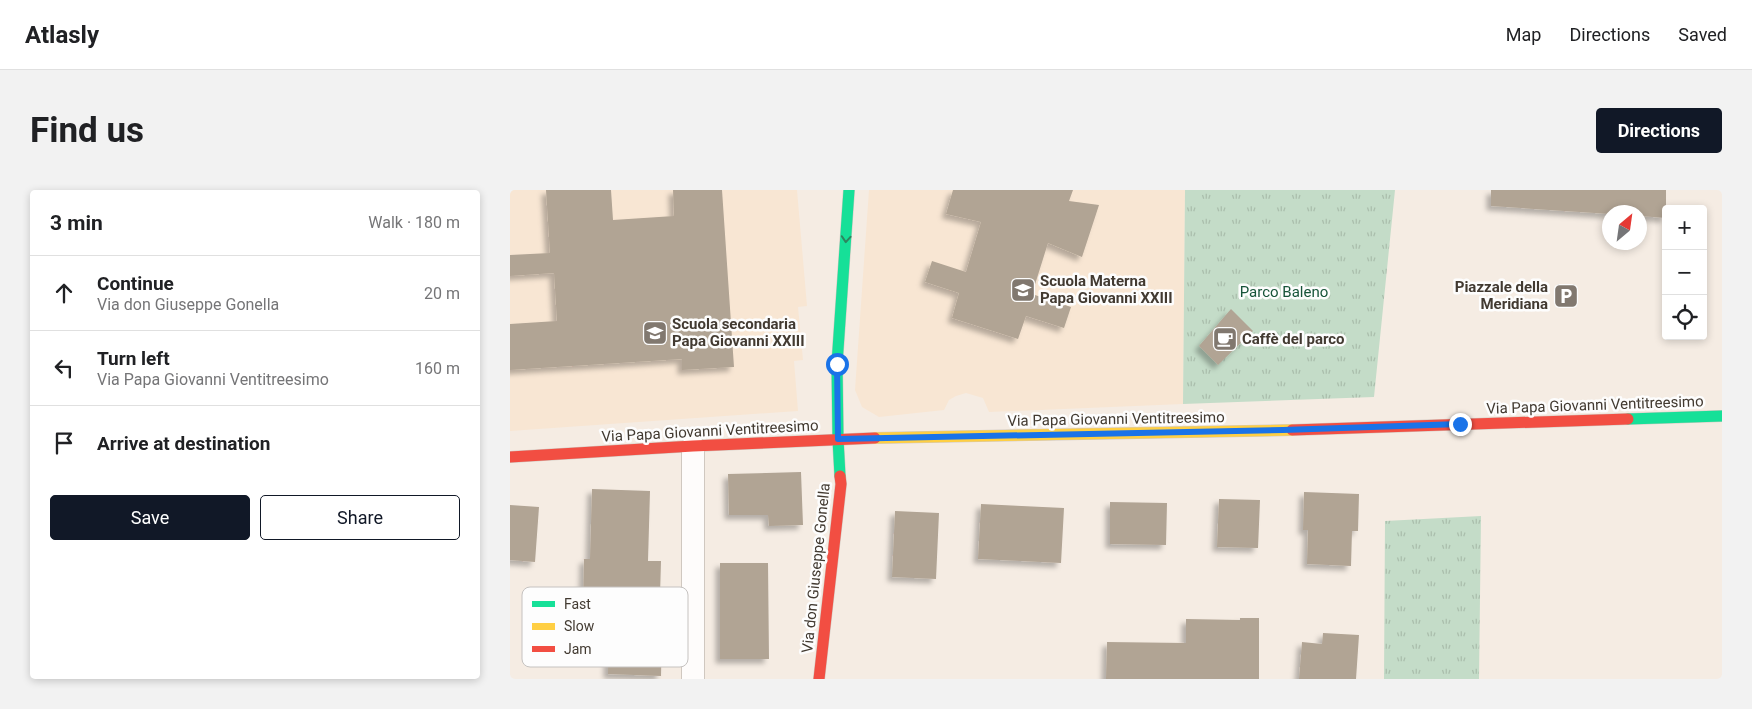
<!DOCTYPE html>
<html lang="en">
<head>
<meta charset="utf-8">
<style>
	body { margin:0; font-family:Roboto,sans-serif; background:#f2f2f2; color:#202124 }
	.controls { position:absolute; right:15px; top:15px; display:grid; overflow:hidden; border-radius:5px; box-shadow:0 2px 8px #0003 }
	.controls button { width:45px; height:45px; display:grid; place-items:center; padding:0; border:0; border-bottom:1px solid #e0e0e0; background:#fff; color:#202124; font:25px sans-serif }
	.compass { position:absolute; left:1092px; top:15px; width:45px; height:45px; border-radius:50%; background:#fff; box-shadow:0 2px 8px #0003; rotate:29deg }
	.stop { position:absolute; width:15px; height:15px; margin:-11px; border:4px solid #1a73e8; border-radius:50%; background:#fff }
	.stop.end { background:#1a73e8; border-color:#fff; box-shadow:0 1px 5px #0008 }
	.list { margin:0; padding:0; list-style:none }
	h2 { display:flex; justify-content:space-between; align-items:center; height:65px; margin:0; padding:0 20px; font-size:21px }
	h2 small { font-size:16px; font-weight:400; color:#757577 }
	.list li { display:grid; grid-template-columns:32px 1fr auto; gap:15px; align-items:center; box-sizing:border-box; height:75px; padding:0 20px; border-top:1px solid #e0e0e0 }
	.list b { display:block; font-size:19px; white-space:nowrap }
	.list p { margin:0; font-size:16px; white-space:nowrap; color:#757577 }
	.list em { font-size:16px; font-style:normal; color:#757577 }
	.actions { display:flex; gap:10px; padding:15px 20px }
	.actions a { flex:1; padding:11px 0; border:1px solid #111827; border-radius:5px; text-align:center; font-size:18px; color:#111827 }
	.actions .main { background:#111827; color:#fff }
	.icon { flex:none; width:28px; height:28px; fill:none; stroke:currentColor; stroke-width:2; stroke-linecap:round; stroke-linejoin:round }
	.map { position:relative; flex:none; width:1212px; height:489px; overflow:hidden; border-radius:5px }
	header { display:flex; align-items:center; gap:30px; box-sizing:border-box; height:70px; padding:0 25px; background:#fff; border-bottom:1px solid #e0e0e0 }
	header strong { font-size:24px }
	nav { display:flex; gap:28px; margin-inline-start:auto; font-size:18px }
	.intro { display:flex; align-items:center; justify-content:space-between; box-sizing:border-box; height:120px; padding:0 30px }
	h1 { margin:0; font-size:35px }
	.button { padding:12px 22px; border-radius:5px; background:#111827; color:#fff; font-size:18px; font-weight:700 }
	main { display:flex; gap:30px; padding:0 30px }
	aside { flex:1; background:#fff; border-radius:5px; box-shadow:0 2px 8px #0003 }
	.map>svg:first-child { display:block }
</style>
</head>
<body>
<header>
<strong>Atlasly</strong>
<nav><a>Map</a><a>Directions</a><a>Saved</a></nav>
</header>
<div class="intro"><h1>Find us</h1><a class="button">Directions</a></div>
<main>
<aside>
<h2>3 min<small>Walk · 180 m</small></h2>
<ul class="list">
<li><svg class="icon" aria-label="ahead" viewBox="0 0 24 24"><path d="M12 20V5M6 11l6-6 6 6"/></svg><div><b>Continue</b><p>Via don Giuseppe Gonella</p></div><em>20 m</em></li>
<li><svg class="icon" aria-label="left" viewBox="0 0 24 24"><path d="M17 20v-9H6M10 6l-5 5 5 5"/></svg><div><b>Turn left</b><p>Via Papa Giovanni Ventitreesimo</p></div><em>160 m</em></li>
<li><svg class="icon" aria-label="arrive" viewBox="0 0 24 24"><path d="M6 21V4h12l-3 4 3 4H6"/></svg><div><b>Arrive at destination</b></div></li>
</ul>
<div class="actions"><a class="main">Save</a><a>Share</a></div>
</aside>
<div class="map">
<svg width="1212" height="489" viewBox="0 0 1212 489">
	<defs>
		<pattern id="park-tufts" width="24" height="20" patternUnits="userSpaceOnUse" patternTransform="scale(1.25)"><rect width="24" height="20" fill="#c4dcc8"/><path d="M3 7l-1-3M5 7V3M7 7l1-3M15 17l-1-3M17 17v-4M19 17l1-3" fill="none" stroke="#aabeac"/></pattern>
		<filter id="shadow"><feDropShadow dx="-4.5" dy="4.5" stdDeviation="2.5" flood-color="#0004"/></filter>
	</defs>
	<rect width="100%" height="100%" fill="#f5ece3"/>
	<!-- built -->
	<path fill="#f8e6d3" d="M0 0H287L297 116 288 117 293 170 284 171 288 221 0 241Z
		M359 0H675L673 214 479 222 473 208 456 203 446 206 439 210 434 220 369 227 352 217 345 200Z"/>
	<!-- park -->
	<path fill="url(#park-tufts)" d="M675 0H885L864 207 673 214Z
		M971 326 969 489H874L875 331Z"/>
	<!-- building -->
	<path fill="#b1a494" filter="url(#shadow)" d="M36 0H101L103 30 164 26 163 0H212L224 177 172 180V169L0 180V134L47 131 44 83 0 86V65L40 63Z
		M443 0H563L559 11 589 15 572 67 538 53 522 104 561 117 554 138 516 126 508 149 442 128 449 103 415 92 422 71 456 82 471 32 436 24Z
		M981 0H1156V28L1130 26V22H1100V24L981 16Z
		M721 119 743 141 708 175 689 156Z
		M291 282 293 335 259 336 258 325H219L218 284Z
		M82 299 140 301 138 371H151L149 440H152L151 486 98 484 99 414 73 413 74 369H80Z
		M794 302 849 304 848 341H842L841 376 797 374 798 340H793Z
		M709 309 750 310 748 358 707 357Z
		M600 312 657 313 656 355 600 354Z
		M471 314 554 318 551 373 468 369Z
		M0 315 29 317 25 372 0 370Z
		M385 321 429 323 426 389 382 387Z
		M210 373H258L259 469H210Z
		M730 428H749V489H596L597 452 676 453V429L730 430Z
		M813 443 849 445 846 489H789L792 452 812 454Z"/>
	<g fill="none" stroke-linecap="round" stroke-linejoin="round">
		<defs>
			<path id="street" d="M183 256V489"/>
			<path id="fast" d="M1118 229 1212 226
				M330 286 328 249 327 174 339 0"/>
			<path id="slow" d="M365 248 782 240"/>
			<path id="jam" d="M782 240 1118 229
				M0 267 183 256 365 248
				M309 489 331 294 330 286"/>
		</defs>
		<!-- street casing -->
		<use href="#street" stroke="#d0c8c0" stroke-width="24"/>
		<!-- fast casing -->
		<use href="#fast" stroke="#d0c8c0" stroke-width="12"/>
		<!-- slow casing -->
		<use href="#slow" stroke="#d0c8c0" stroke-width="12"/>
		<!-- jam casing -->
		<use href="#jam" stroke="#d0c8c0" stroke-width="12"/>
		<!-- street -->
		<use href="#street" stroke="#fefcfb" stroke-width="22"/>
		<!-- fast -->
		<use href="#fast" stroke="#16e098" stroke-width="11"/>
		<!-- slow -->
		<use href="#slow" stroke="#ffcf43" stroke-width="11"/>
		<!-- jam -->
		<use href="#jam" stroke="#f24e42" stroke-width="11"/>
	</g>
	<!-- one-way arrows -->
	<defs><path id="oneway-chevron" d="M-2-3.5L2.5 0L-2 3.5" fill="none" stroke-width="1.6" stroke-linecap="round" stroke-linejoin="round" transform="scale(1.25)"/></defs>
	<use stroke="#2e855f" href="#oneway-chevron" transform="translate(336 49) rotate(94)"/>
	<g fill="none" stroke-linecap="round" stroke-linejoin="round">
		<!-- route -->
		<path stroke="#1a73e8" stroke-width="6" d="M327 174 328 249 773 240 950 234"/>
	</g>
	<!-- icons -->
	<defs>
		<symbol id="school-square" viewBox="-11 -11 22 22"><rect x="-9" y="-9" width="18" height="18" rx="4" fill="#81786f" stroke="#fdfdfd"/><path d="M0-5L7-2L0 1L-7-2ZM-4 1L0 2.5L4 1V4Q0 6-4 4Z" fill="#fff"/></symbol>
		<symbol id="parking-square" viewBox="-11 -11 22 22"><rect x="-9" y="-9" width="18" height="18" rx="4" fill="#81786f" stroke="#fdfdfd"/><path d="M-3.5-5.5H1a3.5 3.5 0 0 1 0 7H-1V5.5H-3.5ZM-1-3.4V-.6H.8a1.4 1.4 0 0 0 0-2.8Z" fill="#fff"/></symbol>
		<symbol id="cafe-square" viewBox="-11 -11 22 22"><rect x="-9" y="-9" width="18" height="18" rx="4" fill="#81786f" stroke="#fdfdfd"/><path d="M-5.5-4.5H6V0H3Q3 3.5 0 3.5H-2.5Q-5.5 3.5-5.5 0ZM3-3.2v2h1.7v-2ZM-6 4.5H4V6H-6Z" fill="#fff"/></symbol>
	</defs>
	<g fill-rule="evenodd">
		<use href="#school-square" x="499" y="86" width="28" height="28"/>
		<use href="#parking-square" x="1042" y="92" width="28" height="28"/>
		<use href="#school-square" x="131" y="129" width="28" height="28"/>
		<use href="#cafe-square" x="701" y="135" width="28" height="28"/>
	</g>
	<g text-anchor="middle" stroke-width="5" stroke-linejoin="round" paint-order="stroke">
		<!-- poi labels -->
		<g font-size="15" font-weight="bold" fill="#423a31" stroke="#fdfdfd" text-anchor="start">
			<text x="530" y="96">Scuola Materna<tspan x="530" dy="17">Papa Giovanni XXIII</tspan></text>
			<text x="1038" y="102" text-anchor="end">Piazzale della<tspan x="1038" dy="17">Meridiana</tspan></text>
			<text x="162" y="139">Scuola secondaria<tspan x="162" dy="17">Papa Giovanni XXIII</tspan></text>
			<text x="732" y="154">Caffè del parco</text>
		</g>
		<!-- park labels -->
		<g font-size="15" fill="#175439" stroke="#fdfdfd">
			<text x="774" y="107">Parco Baleno</text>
		</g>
		<!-- street labels -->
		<g font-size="15" fill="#423a31" stroke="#fdfdfd">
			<text transform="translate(1085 215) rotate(-2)" y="5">Via Papa Giovanni Ventitreesimo</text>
			<text transform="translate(606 229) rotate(-1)" y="5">Via Papa Giovanni Ventitreesimo</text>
			<text transform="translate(200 241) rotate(-3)" y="5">Via Papa Giovanni Ventitreesimo</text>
			<text transform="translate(306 378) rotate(-84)" y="5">Via don Giuseppe Gonella</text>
		</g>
	</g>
	<!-- legend -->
	<rect x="12" y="397" width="166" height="80" rx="8" fill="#fdfdfd" stroke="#c5c2c0" stroke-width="1"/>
	<rect x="22" y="411" width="23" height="6" fill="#16e098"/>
	<rect x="22" y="433" width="23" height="7" fill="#ffcf43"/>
	<rect x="22" y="456" width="23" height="6" fill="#f24e42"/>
	<g font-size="14" fill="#423a31">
		<text x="54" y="419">Fast</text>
		<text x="54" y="441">Slow</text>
		<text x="54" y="464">Jam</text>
	</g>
</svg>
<div class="controls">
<button>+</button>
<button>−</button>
<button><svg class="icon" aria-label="locate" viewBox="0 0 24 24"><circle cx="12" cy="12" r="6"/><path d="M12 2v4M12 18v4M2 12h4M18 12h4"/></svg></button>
</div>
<svg class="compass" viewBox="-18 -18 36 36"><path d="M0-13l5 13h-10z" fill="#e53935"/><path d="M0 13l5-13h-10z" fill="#757577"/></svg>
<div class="stop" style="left:327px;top:174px"></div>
<div class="stop end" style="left:950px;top:234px"></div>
</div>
</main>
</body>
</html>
